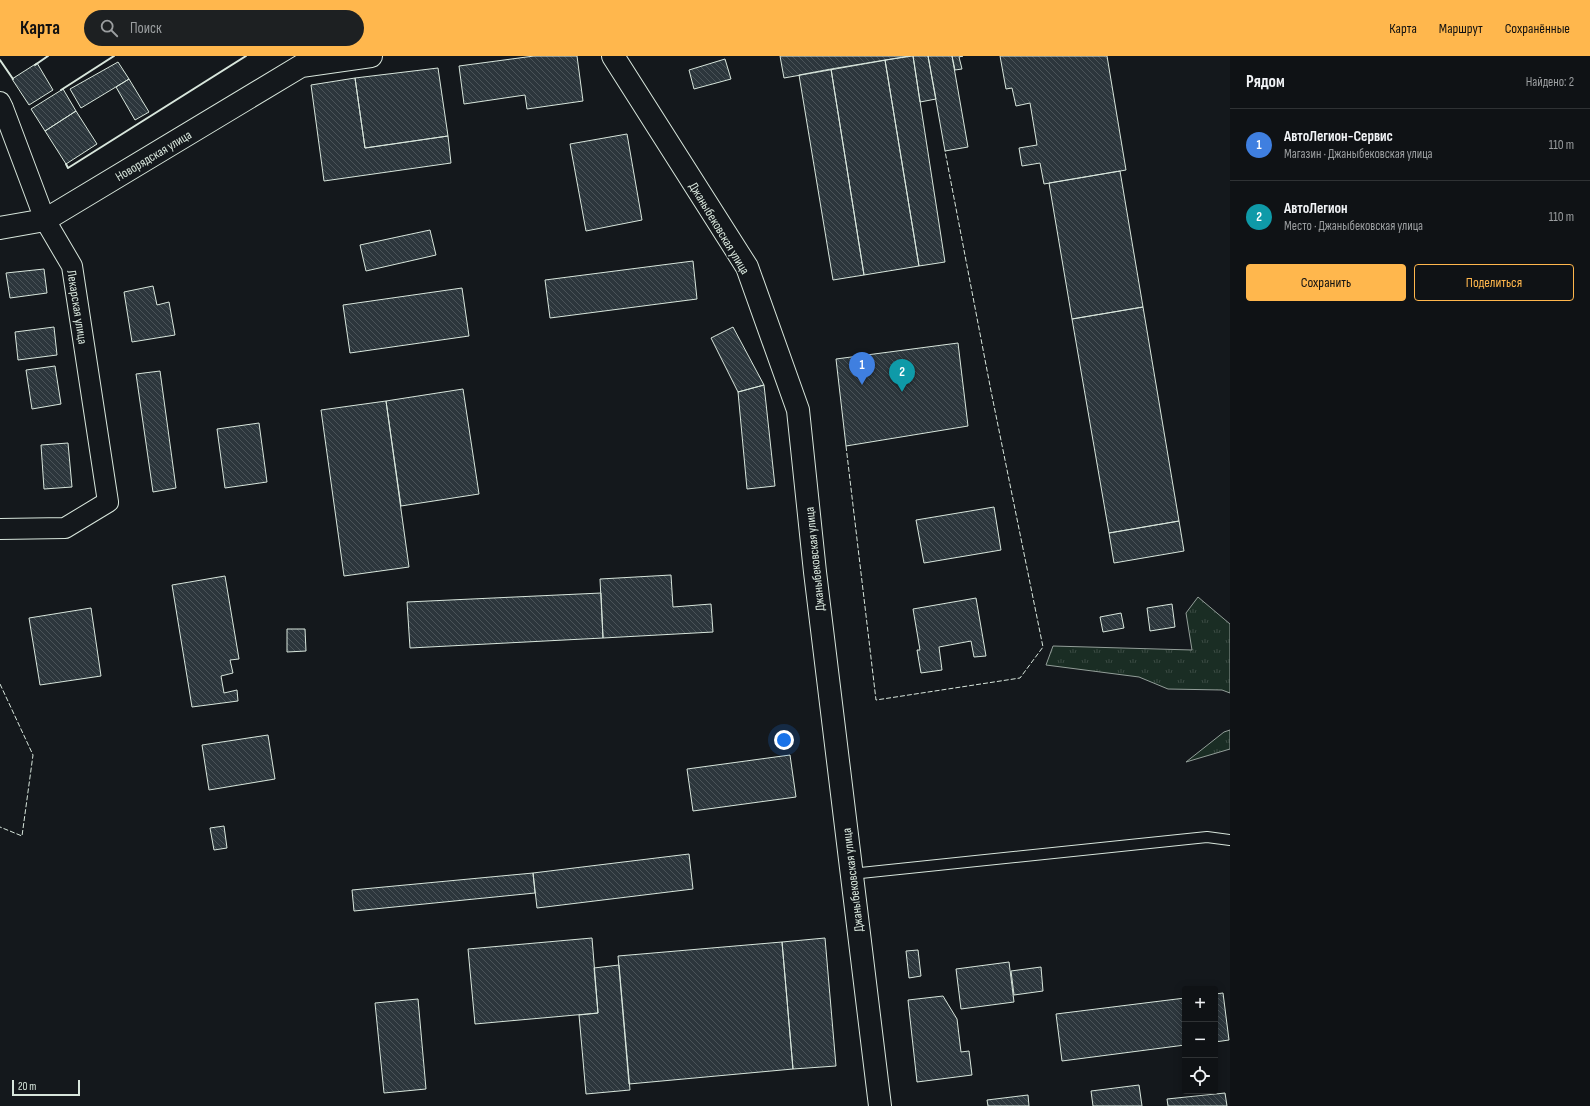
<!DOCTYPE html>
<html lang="ru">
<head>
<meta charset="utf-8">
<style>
	body { margin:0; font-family:"Sofia Sans Condensed",sans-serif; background:#1d2022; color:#f1f3f6 }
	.controls { position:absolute; right:12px; bottom:12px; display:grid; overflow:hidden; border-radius:4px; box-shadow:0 2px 10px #0003 }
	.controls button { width:36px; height:36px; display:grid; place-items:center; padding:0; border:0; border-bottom:1px solid #2f3234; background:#0f1215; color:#f1f3f6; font:20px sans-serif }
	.scale { position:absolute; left:12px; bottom:10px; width:68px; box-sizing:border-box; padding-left:4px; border:2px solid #d8e6dc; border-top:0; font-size:11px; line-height:14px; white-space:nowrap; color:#d8e6dc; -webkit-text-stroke:3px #14181c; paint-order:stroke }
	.you { position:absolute; left:784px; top:684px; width:14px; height:14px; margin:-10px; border:3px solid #fff; border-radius:50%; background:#1a73e8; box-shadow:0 0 0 6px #1a73e833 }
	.badge { display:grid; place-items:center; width:26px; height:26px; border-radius:50%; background:#ffb74d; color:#fff; font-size:13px; font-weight:700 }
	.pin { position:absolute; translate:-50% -33px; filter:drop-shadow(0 1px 2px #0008) }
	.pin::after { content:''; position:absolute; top:21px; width:14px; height:12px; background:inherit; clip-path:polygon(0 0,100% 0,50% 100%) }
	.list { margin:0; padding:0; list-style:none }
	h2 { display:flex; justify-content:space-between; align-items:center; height:52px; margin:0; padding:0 16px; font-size:17px }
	h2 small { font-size:13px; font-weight:400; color:#9b9ea0 }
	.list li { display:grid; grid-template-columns:26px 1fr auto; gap:12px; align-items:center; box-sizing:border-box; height:72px; padding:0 16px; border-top:1px solid #2f3234 }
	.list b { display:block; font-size:15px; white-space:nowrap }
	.list p { margin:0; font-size:13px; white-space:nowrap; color:#9b9ea0 }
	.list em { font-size:13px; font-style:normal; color:#9b9ea0 }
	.actions { display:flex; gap:8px; padding:12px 16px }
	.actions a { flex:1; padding:9px 0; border:1px solid #ffb74d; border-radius:4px; text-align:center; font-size:14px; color:#ffb74d }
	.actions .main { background:#ffb74d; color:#111 }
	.icon { flex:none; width:22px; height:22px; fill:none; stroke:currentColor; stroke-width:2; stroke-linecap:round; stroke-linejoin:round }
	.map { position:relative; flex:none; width:1230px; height:1050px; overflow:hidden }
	header { display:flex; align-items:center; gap:24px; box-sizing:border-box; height:56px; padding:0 20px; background:#ffb74d; color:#111 }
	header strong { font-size:19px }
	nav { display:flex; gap:22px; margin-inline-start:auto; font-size:14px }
	.search { width:280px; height:36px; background:#1d2022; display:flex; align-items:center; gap:10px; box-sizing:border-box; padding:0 14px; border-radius:22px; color:#9b9ea0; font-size:15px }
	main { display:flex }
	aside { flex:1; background:#0f1215 }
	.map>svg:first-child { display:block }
</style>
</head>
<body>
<header>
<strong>Карта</strong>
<div class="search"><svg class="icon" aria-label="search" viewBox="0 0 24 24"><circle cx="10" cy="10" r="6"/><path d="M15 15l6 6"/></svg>Поиск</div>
<nav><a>Карта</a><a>Маршрут</a><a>Сохранённые</a></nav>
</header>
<main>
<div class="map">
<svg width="1230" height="1050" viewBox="0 0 1230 1050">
	<defs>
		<pattern id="grass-tufts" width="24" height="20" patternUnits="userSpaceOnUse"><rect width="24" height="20" fill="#1a2d24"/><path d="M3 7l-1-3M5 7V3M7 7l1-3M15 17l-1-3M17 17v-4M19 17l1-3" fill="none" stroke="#3b4b43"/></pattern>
		<pattern id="building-back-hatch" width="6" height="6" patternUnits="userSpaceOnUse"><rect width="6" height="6" fill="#2c363c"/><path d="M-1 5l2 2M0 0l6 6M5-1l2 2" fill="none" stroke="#4a5358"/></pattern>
	</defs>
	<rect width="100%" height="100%" fill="#14181c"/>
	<!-- grass -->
	<path fill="url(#grass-tufts)" stroke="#939e99" d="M1198 541 1230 568V637L1222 634 1168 633 1139 621 1046 609 1053 590 1192 594 1186 557Z
		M1230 674V693L1186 706 1224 676Z"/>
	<!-- building -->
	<path fill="url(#building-back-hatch)" stroke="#d8e6dc" d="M534 0H577L583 45 527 53 525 39 464 48 459 10Z
		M780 0H909L784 22Z
		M913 0H928L936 43 920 46Z
		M913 0 945 206 919 210 885 4Z
		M928 0H952L968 91 945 95Z
		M952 0H963L959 1 962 13 955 14Z
		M1000 0H1107L1126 114 1044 128 1040 107 1022 110 1019 92 1037 89 1030 47 1016 50 1012 32 1006 33Z
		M725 3 731 23 694 33 689 14Z
		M885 4 919 210 864 219 831 13Z
		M118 6 129 23 81 52 70 33Z
		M37 7 53 34 29 49 12 23Z
		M438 12 448 80 365 92 355 22Z
		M831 13 864 219 833 224 799 19Z
		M355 22 365 92 448 80 451 107 324 125 311 29Z
		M129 23 149 56 135 64 116 31Z
		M63 33 76 55 45 75 31 53Z
		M76 55 97 88 66 108 45 75Z
		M627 78 642 164 586 175 570 88Z
		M1120 115 1143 251 1072 263 1049 127Z
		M430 174 436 199 366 215 360 189Z
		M693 205 697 243 550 262 545 224Z
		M44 213 47 237 10 242 6 217Z
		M153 230 157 249 169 246 175 279 132 286 124 236Z
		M462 232 469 280 350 297 343 249Z
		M1143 251 1179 465 1109 477 1072 263Z
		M54 271 57 299 18 304 15 276Z
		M733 271 764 329 738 336 711 282Z
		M958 287 968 370 846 390 836 303Z
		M55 310 61 348 32 353 26 314Z
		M160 315 176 432 153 436 136 318Z
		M764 329 775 430 747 433 738 336Z
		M463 333 479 438 401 450 386 345Z
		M386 345 409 511 344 520 321 354Z
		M259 367 267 426 225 432 217 373Z
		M68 387 72 431 44 433 41 389Z
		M994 451 1001 494 924 507 916 464Z
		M1179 465 1184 495 1114 507 1109 477Z
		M671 519 673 551 711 548 713 576 603 582 600 523Z
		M225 520 239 603 230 604 233 617 221 620 224 637 237 634 238 645 192 651 172 529Z
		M601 537 603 582 410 592 407 546Z
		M976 542 986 600 974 601 971 585 939 591 942 614 921 617 917 594H920L913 553Z
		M1172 548 1175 571 1150 575 1147 552Z
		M91 552 101 620 40 629 29 562Z
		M1121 557 1124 572 1103 576 1100 561Z
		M287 573H305L306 595 287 596Z
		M268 679 275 723 209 734 202 689Z
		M790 699 796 741 693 755 687 713Z
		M224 770 227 792 214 794 210 772Z
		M689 798 693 833 537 852 533 817Z
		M533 817 535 837 354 855 352 834Z
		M592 882 598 957 475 968 468 893Z
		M825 882 836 1010 793 1013 782 886Z
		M782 886 793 1013 629 1028 618 900Z
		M918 894 921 920 909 922 906 895Z
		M1009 906 1014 946 961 953 956 913Z
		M619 909 630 1034 586 1038 579 959 598 957 594 912Z
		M1041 911 1043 935 1014 939 1011 915Z
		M1223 937 1229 984 1215 986V938Z
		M943 940 957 963 961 996 969 995 972 1019 917 1026 908 944Z
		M1185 942V989L1062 1005 1056 958Z
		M418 943 426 1033 384 1037 375 947Z
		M1139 1029 1142 1050H1093L1091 1035Z
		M1225 1037 1227 1050H1168L1167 1043Z
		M1028 1039 1029 1050H988L987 1044Z"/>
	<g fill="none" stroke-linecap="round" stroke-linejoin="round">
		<defs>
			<path id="service" d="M851 818 1207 781 1230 784"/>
			<path id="minor" d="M0 46 3 52 45 164 72 210 108 446 65 472 0 473"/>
			<path id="tertiary" d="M0 172 45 164 301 10 371 0"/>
			<path id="secondary" d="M613 0 747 211 798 354 815 516 880 1050"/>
		</defs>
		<!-- service casing -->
		<use href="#service" stroke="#d8e6dc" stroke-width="12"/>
		<!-- minor casing -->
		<use href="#minor" stroke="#d8e6dc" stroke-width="22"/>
		<!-- tertiary casing -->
		<use href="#tertiary" stroke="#d8e6dc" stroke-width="24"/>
		<!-- secondary casing -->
		<use href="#secondary" stroke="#d8e6dc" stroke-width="24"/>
		<!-- service -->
		<use href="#service" stroke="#14181c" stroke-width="10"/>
		<!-- minor -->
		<use href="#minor" stroke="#14181c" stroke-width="20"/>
		<!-- tertiary -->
		<use href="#tertiary" stroke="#14181c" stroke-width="22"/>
		<!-- secondary -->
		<use href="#secondary" stroke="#14181c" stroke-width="22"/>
		<!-- fence -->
		<path stroke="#d8e6dc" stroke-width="1" stroke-dasharray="5 2" stroke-linecap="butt" d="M846 390 876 644 1020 622 1043 591 991 335 945 95
			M0 628 33 699 22 780 0 771"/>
		<!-- wall -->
		<path stroke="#d8e6dc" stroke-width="2" d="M0 4 13 23
			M35 9 48 0
			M61 34 114 0
			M66 108 68 112 246 0"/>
	</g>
	<g text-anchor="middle" stroke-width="3" stroke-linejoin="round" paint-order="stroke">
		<!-- street labels -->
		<g font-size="13" fill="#d8e6dc" stroke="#14181c">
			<text transform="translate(153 99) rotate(-31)" y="5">Новорядская улица</text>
			<text transform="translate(720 172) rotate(59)" y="5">Джаныбековская улица</text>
			<text transform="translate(78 251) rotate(81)" y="5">Лекарская улица</text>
			<text transform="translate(814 503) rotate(-96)" y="5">Джаныбековская улица</text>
			<text transform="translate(852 824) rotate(-97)" y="5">Джаныбековская улица</text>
		</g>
	</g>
</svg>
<div class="controls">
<button>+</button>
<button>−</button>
<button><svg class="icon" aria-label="locate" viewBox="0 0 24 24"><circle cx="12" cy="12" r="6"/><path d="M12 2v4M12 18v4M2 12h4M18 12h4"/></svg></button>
</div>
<div class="scale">20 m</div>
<div class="you"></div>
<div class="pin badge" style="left:862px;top:329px;background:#3f7fe0">1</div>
<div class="pin badge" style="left:902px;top:336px;background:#0f9aa8">2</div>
</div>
<aside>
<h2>Рядом<small>Найдено: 2</small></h2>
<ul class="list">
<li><span class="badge" style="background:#3f7fe0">1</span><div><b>АвтоЛегион-Сервис</b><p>Магазин · Джаныбековская улица</p></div><em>110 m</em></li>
<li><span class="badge" style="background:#0f9aa8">2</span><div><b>АвтоЛегион</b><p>Место · Джаныбековская улица</p></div><em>110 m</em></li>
</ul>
<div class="actions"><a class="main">Сохранить</a><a>Поделиться</a></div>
</aside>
</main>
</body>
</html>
